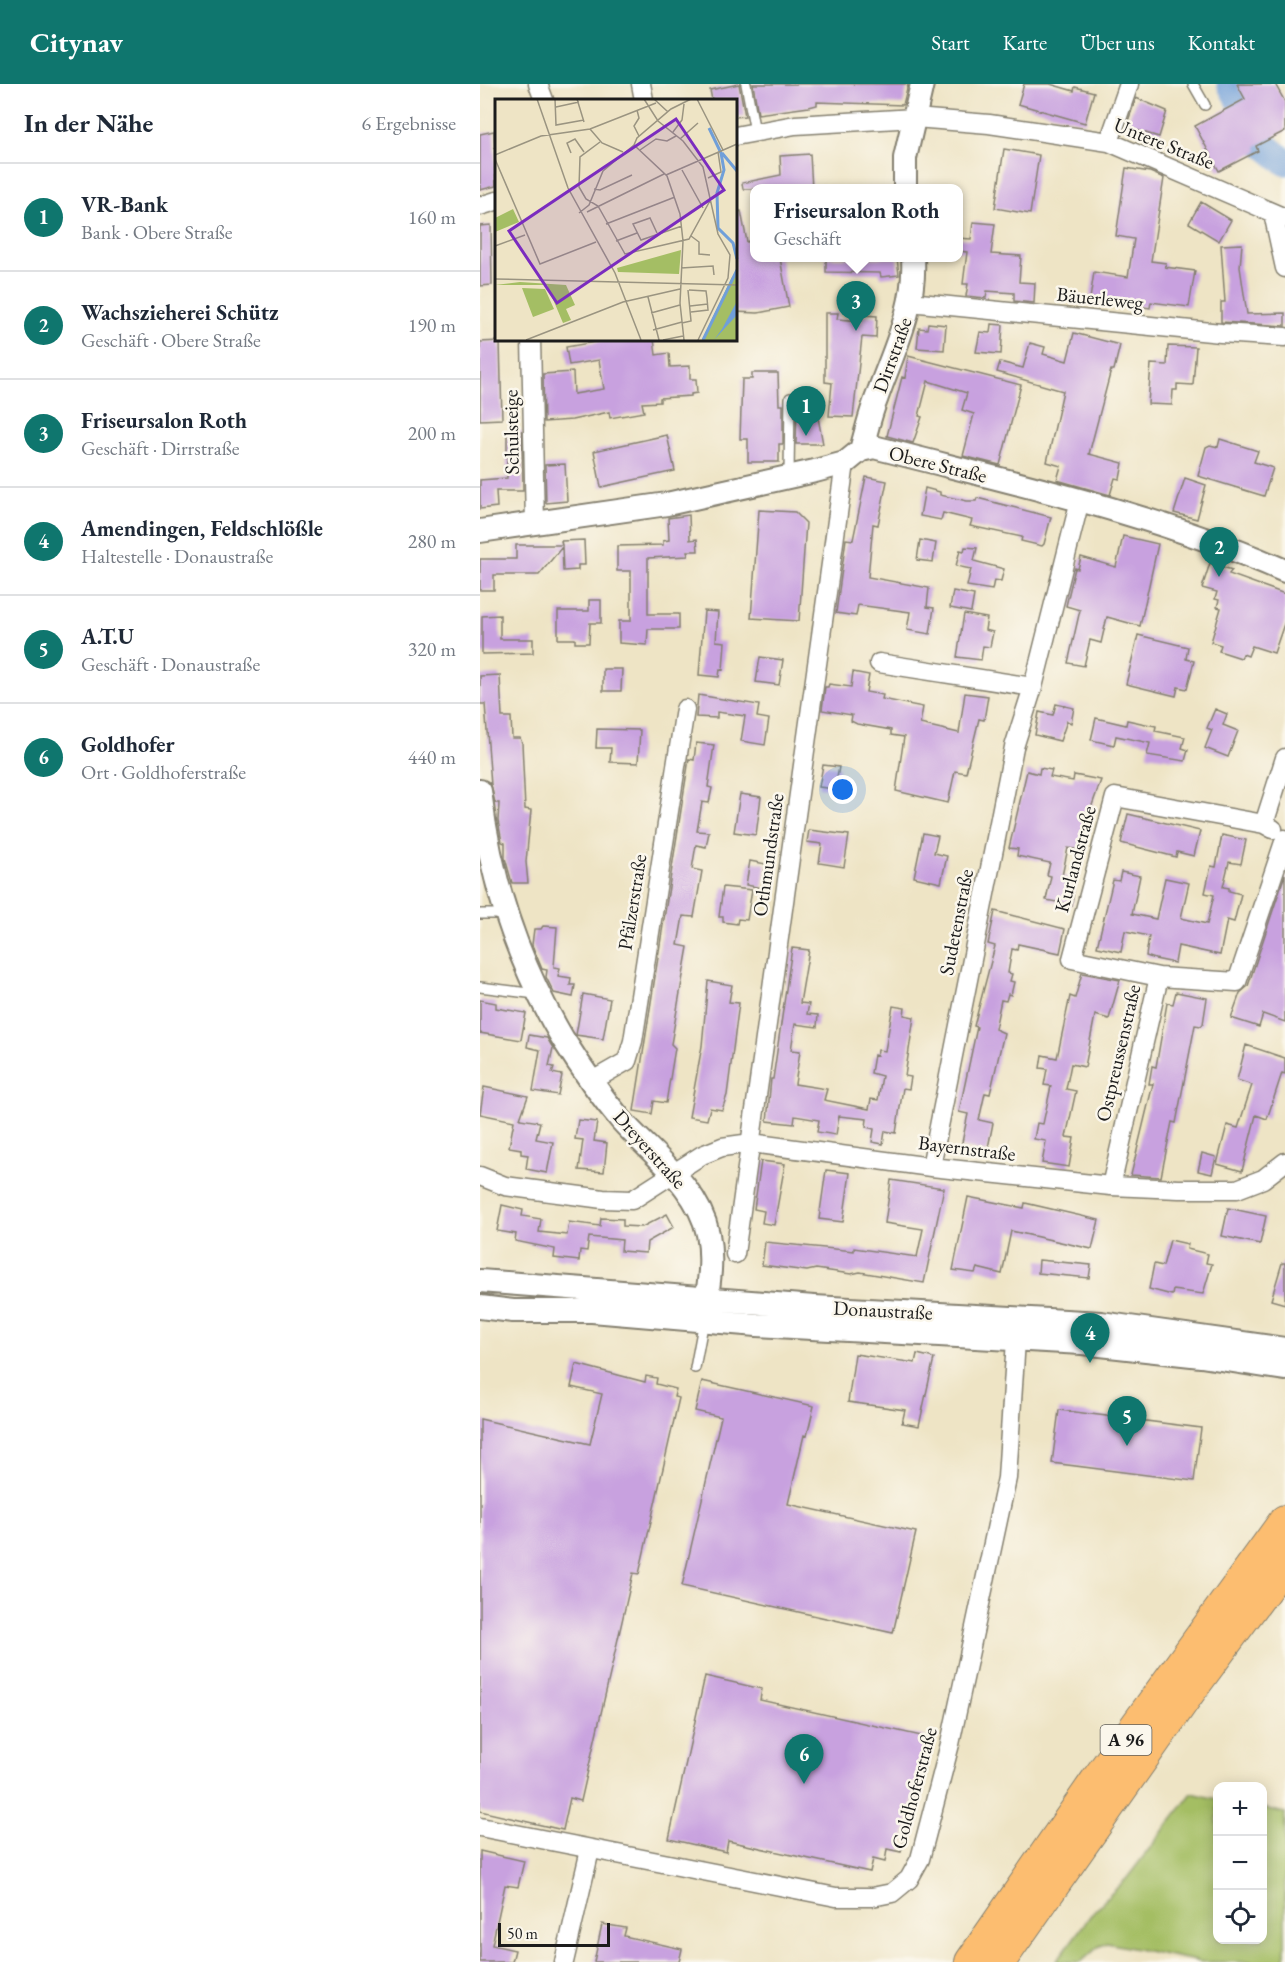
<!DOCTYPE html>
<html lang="de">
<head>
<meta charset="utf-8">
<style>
	body { margin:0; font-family:"EB Garamond",serif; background:#f2f2f3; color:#1f2937 }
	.controls { position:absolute; right:18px; bottom:18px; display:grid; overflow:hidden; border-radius:12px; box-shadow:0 3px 15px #0003 }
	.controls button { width:54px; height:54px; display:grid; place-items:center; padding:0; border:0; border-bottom:2px solid #e0e1e3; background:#fff; color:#1f2937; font:30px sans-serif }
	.scale { position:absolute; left:18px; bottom:15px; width:112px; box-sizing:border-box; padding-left:6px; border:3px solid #1c1c1c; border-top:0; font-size:16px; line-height:21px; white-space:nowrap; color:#1c1c1c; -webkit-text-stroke:4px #fbf7ec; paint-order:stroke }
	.you { position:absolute; left:363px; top:706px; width:21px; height:21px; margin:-15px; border:4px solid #fff; border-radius:50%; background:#1a73e8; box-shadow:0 0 0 9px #1a73e833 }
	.badge { display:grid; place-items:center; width:39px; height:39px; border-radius:50%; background:#0f766e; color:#fff; font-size:20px; font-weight:700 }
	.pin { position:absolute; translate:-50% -50px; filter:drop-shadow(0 2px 3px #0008) }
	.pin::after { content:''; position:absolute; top:32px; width:21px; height:18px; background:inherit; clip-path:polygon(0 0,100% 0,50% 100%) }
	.popup { position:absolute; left:270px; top:100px; width:213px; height:78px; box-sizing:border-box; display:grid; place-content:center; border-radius:12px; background:#fff; filter:drop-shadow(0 2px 4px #0005); font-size:20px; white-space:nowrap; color:#747a83 }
	.popup b { font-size:22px; color:#1f2937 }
	.popup::after { content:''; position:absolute; left:50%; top:100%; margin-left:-12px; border:12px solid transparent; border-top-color:#fff }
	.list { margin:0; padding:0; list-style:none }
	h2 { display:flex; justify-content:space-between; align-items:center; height:78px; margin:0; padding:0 24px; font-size:26px }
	h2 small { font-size:20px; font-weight:400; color:#747a83 }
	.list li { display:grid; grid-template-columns:39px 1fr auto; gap:18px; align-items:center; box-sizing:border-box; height:108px; padding:0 24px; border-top:2px solid #e0e1e3 }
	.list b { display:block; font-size:22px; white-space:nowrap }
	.list p { margin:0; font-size:20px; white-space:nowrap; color:#747a83 }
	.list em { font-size:20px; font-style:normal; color:#747a83 }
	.icon { flex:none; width:33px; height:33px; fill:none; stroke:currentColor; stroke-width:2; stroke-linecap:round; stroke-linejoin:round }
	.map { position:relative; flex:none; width:805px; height:1878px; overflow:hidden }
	header { display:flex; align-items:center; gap:36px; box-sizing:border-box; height:84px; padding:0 30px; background:#0f766e; color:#fff }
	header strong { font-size:28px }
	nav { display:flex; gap:33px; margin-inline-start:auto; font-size:21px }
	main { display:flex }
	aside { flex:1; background:#fff }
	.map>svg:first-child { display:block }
</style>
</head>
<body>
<header>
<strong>Citynav</strong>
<nav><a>Start</a><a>Karte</a><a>Über uns</a><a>Kontakt</a></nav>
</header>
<main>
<aside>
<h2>In der Nähe<small>6 Ergebnisse</small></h2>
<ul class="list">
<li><span class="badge">1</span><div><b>VR-Bank</b><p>Bank · Obere Straße</p></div><em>160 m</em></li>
<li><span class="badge">2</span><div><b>Wachszieherei Schütz</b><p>Geschäft · Obere Straße</p></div><em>190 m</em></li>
<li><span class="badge">3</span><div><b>Friseursalon Roth</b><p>Geschäft · Dirrstraße</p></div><em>200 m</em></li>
<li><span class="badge">4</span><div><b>Amendingen, Feldschlößle</b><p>Haltestelle · Donaustraße</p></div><em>280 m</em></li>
<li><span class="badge">5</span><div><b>A.T.U</b><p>Geschäft · Donaustraße</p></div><em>320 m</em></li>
<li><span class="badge">6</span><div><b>Goldhofer</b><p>Ort · Goldhoferstraße</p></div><em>440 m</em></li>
</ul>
</aside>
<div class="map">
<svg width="805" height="1878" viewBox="0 0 805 1878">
	<rect width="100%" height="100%" fill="#fbf7ec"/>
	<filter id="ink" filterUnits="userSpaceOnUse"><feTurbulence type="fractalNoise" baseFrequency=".0167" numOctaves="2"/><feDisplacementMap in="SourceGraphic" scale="12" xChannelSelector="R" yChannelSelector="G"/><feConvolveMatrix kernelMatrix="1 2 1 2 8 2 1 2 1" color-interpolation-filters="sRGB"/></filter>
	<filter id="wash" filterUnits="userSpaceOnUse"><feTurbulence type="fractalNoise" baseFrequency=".008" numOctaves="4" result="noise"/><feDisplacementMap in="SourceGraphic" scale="24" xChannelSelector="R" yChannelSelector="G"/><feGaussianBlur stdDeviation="1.35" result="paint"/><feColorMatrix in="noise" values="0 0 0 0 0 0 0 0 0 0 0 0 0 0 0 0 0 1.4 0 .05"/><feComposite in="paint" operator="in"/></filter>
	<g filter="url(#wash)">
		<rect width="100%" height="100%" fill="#eee4c5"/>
		<!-- green -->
		<path fill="#a4be64" stroke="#606d40" stroke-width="1.5" d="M712 1709 737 1715 738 1856H782L783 1724 805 1729V1878H721L627 1859 618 1863 601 1878H576L613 1828 647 1794Z"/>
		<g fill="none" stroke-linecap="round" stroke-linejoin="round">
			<!-- river -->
			<path stroke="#709fd9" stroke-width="27" d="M750 0 783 60 805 78"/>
		</g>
		<g id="blocks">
			<!-- building -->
			<path fill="#c8a1df" d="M259 0 265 32 255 33V16H232L230 6Z
				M273 0H428L423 21 337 18V21L329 23 278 30Z
				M544 0H570L594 7 595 3 614 8 605 39 538 20Z
				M757 0H795L805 18V47L776 62 778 67 739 87 715 42 765 15Z
				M656 14 687 27 679 53 646 43Z
				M14 47 16 102 0 106V50Z
				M524 65 559 71 550 130 515 124Z
				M330 70 332 105H263L262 99 301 91 300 72Z
				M646 84 670 88 684 94 671 177 686 179 685 183 715 187 709 223 671 218 670 224 610 215 614 188 648 193 654 155 636 152Z
				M721 118 751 136 739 157 709 139Z
				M261 127 267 158 274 156V174H300L309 223 278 229 255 228V128Z
				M493 138 515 140 511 170 541 172 539 198 555 199 554 219 534 217V209L507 207 506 214 486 212 488 200H483L487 168 478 167V154L491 155Z
				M11 141 12 201 0 202V142Z
				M762 160 760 183 767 230 805 229V242L741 238V218H745L741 161Z
				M346 174H417L419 191 401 193 400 189 346 188Z
				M345 229H358L357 235 382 237 383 231 397 232 396 254 382 253 373 333 349 332 352 299 345 298Z
				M448 239 466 241 464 266 437 264 439 244 447 245Z
				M511 240 523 241 521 270 496 268 500 248 510 249Z
				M594 249 640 261 634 286H631L609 370 643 379 640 395 635 394 630 411 577 396 581 382 567 378 583 307 517 288 520 278 543 284 550 259 565 263 563 270 587 277Z
				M131 255H174L176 271 189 269 190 283 210 282V295H216L217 309 211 310V312L180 314V318L162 319 164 328 130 334 129 328 92 336 64 338 63 290 93 288 94 310 124 305 119 276 89 281 86 263Z
				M20 257 22 335 0 336V258Z
				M688 262 716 263 713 301 697 300V306H693L692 321 668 320 671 280 687 281Z
				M428 272 541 301 520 381 483 372 494 330 482 326 487 309 448 297 439 332 442 333 433 359 407 352 422 293 425 294Z
				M272 289H298L299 321H303V360H299V378H268V355H260L262 295H272Z
				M317 322 336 323 343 360H316Z
				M27 347H42L43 407H16L17 423 0 425V396L27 394Z
				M187 351 195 387 121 403 114 367Z
				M740 355 778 367 774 378 793 384 784 412 718 392 726 363 730 361 738 363Z
				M85 380 87 417 66 419 65 381Z
				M386 393 407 397 398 441 393 440 388 493 449 504 447 523 454 524 450 550 427 546 430 528 378 521 376 532 356 529 366 455 373 456Z
				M705 394 726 401 717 435 694 429Z
				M445 404 460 408V411L487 417H496L497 414 571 433 564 460 562 462 541 457 542 453 490 442 492 436 463 429 461 436 440 432Z
				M279 426 315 428 326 439 319 537 271 534Z
				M209 431 210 456 217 455 218 467H207L208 472 168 474V530H199V545H168L167 561 139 559V537H151V487H137V462L183 461V457L189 456 188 434Z
				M643 452 678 460 660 542 627 533 621 559 610 556 604 582 588 579 600 526 586 522 595 484 598 485 601 473 636 483Z
				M104 456 105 481H98V486L83 487 82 463 59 491H14V506H0V475H36V461H82L81 457Z
				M440 456 456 459 453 478 437 476Z
				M485 463 497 464 494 477 524 485 521 497 514 496 512 506 487 502 491 485 476 482 480 466 484 467Z
				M730 479 752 486 749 490 805 510V537L794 569 772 562 768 572 763 570 761 574 739 567 741 561 731 558 741 524 737 523 739 516 735 515 737 508 722 504Z
				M473 507 494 511 491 528 470 524Z
				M109 516H121V539H110L109 559H95V555H78V527H109Z
				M224 527 238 528 236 557 245 558 243 586 240 585 239 593 219 591Z
				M484 530 507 534 505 546 513 548 510 563 503 562 501 576 477 573Z
				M20 531V555H53V569L2 570V532Z
				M658 551 708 563 706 575 714 577 707 605 698 603 696 612 646 600Z
				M280 573 303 576 299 601 276 598Z
				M123 585H142L141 607H123Z
				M373 588 389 591 386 608 403 611 402 615 443 623 440 640 479 649 485 609 508 612 504 636 499 635 486 689 475 687 468 719 416 707 424 653 411 651V646L377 640 371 637 372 631 342 626 345 603H348L349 600 371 603Z
				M20 591 22 633H31L32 654H40L42 659 45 725 51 726 46 778 48 799H32L25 774V759L22 758 18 737 19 719H15L11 701 5 620H0V592Z
				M218 611 279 621 277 633 289 635 285 661 261 657 265 632 237 628V634L216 633Z
				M576 620 594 624 591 639 587 637 580 657 555 651 559 628 573 631Z
				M735 625 747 630 743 641 758 647 748 673 725 664 732 646 727 644Z
				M616 634 646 641 647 636 661 639 676 642 675 647 705 653 702 664 708 666 705 677 667 671 670 659 636 652 634 661 611 656Z
				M117 645 160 646 158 679 130 678 131 664H116Z
				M216 659 234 661 228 703 232 704 229 719 222 718 217 747 229 748 226 763 216 761 212 785 222 787 214 833 203 832 198 861 208 863 191 960 195 964 186 1019 174 1017 172 1030 154 1027 209 675 214 676Z
				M343 681 359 683 355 705 339 703Z
				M560 684 572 686 570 693 593 697 594 691 621 696 610 727 602 766 588 764 582 792 595 795 592 821 566 816 571 792 567 791 570 779 537 772 538 765 529 764 547 687 559 690Z
				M260 710 281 713 276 751 254 748Z
				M648 730 720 747 714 772 697 768 696 773 641 759Z
				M329 746 369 751 364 783 339 779 342 760 327 758Z
				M443 749 458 752 454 769 467 772 461 799 434 793Z
				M742 751 766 756 761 780 749 778 743 803 749 804V807L761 810 754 838 747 836 740 871 698 862 695 879 675 875 666 872 669 852 645 847 641 868 617 863 633 796 639 797 641 788 660 792 652 830 676 835 685 794 709 799 701 834 727 840 734 811 725 809 731 782 736 783Z
				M270 777 286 780 282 804 266 801Z
				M805 790V938L783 930 779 943 751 934 760 909 768 902Z
				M243 803 272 806 267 836 258 835 257 840 243 838V833H239Z
				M515 827 585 845 580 869 538 860 537 866 532 865 528 889 532 890 530 897 534 898 531 911 528 910 526 917 521 916 515 945 524 949 510 1010 505 1009 499 1036 513 1039 507 1069 481 1063 488 1030 479 1028 497 943 494 942 515 862 508 860Z
				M63 842 77 843 74 883 80 884 78 892 91 894 90 901H95L93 913 74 909 66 893 67 886 62 885 52 861 54 845H61Z
				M312 864 329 866 320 919 329 920 327 930 338 931 337 943 315 940 311 966 320 967 315 1000 347 1005 344 1016 389 1025 391 1015 398 1016 402 992 391 989 394 971 397 972 398 966 405 967 413 922 425 924 424 931 434 933 425 992 431 993 429 1005 423 1004 416 1049 405 1047 403 1060 392 1058 394 1045 386 1043 387 1035 359 1032 356 1051 337 1048 339 1036 315 1032 314 1040 287 1037 291 995H293Z
				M602 889 640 896 629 935 615 931 605 983 591 980 586 1005 596 1007 586 1053 594 1054 589 1083 562 1079 566 1057 554 1055 557 1039 563 1040 571 1002 564 1001 567 985 560 984 562 971 577 974 590 912 595 914Z
				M228 897 252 901 249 918 259 919 247 1011 242 1026 230 1024 227 1036 209 1033 222 962Z
				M696 908 727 914 723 940 721 942 715 941 696 1039 692 1038 681 1093 651 1091 673 1000H669L672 982 676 983 687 919 693 920Z
				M103 910 130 915 123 955 96 951Z
				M0 916 16 919V924L46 929 41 956 0 949Z
				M49 951 67 954 73 964 69 982 74 983 72 989 82 991 78 1011 53 1007 60 966 47 963Z
				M766 961 805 974V990L802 989 787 1035 776 1031 762 1087 737 1080 747 1041 758 1044 772 1001 757 996Z
				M4 1003 48 1012 40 1035 60 1038 56 1055 73 1058 67 1089 46 1085 48 1071 41 1070V1065L29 1063 34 1037 0 1030Z
				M98 1036 117 1038 114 1057 127 1059 124 1088 99 1086 103 1056 95 1055Z
				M722 1069 736 1073 732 1090 718 1087Z
				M281 1077 305 1080 294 1141 282 1139 284 1127 274 1125Z
				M346 1086 370 1089 363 1138 339 1135Z
				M411 1096 464 1104 444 1199 380 1188 371 1190 336 1185 327 1187 282 1181 285 1158 374 1167V1164L437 1173 443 1145 405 1139Z
				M488 1113 544 1124 545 1119 619 1136 612 1165 531 1147 522 1190 497 1184 495 1189 473 1186Z
				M22 1121 43 1126 42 1132 61 1135 59 1148 87 1151 89 1138 120 1142 121 1134 143 1135V1142L162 1143 187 1130 194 1143 167 1158 166 1169 141 1167 142 1156 109 1153 107 1167 100 1166 99 1177 74 1174 75 1165 35 1157 36 1150 17 1147Z
				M748 1124 786 1132 780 1160 742 1152Z
				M690 1156 708 1160 707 1165 728 1170 726 1179 732 1180 723 1210 693 1206 692 1211 669 1205 674 1180 683 1182Z
				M559 1176 611 1181 609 1194 558 1189Z
				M802 1179H805V1220L791 1216Z
				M375 1270 435 1279 437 1270 454 1274 439 1342 422 1339 425 1326 368 1318Z
				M96 1280 165 1298 166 1292 177 1294 176 1300 196 1305 194 1313 199 1314 159 1490 153 1489 101 1717 90 1714 83 1746 0 1727V1335L110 1360 122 1310 91 1303Z
				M222 1297 334 1322 327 1352 324 1351 308 1420 436 1448 413 1549 202 1502 241 1333 215 1327Z
				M579 1326 721 1344 714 1397 572 1379Z
				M225 1592 282 1605 280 1616 446 1653 421 1768 407 1765 405 1778 393 1775 390 1788 248 1757 246 1768 189 1755Z
				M0 1767 44 1777 38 1803 25 1801 12 1861 35 1866 32 1878H0Z
				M122 1840 146 1844 144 1852 202 1865 199 1878H114Z"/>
		</g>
	</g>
	<g filter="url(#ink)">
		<use href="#blocks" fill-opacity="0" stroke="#858070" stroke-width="1.5"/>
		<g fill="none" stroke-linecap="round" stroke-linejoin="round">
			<defs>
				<path id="service" d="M266 0 275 48
					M713 0 725 21
					M309 391 310 314H317
					M0 830H26
					M0 903 56 910
					M215 1284 224 1236"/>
				<path id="minor" d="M58 0 64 16
					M161 0 164 16
					M255 52 315 41 435 34 509 40 629 58 805 134
					M629 58 649 0
					M0 122 16 117
					M793 129 805 184
					M430 218 741 249 805 253
					M51 255 55 440
					M399 579 553 603
					M784 740 635 713 592 875 679 893 757 898 805 755
					M793 745 784 740 805 674
					M112 997 147 977 153 957 205 625
					M451 1083 534 663 553 603 600 416
					M0 1092 25 1102 123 1115 152 1116 222 1071 242 1063 271 1059 451 1083 631 1102 699 1105H757L783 1095 805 1078
					M631 1102 679 893
					M255 1170 365 379
					M0 1743 356 1813H392L412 1809 429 1795 440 1775 470 1660 527 1394 536 1256
					M84 1878 110 1766"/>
				<path id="tertiary" d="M425 104V74L442 0
					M381 366C386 349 390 330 397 313 413 267 436 224 433 174
					M0 447 187 420 335 387 365 379 381 366 394 363C533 399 674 429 805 487
					M0 707C10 794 38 879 83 955 100 982 120 1011 141 1036 171 1070 218 1102 228 1150 233 1176 229 1200 225 1226
					M0 1197 334 1223 621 1239 805 1265
					M0 1223 33 1227H112L277 1241 602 1259 721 1272 805 1285"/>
				<path id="motorway" d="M491 1878 617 1696 805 1437
					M519 1878 709 1608 805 1478"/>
			</defs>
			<!-- service casing -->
			<use href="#service" stroke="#858070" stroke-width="12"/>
			<!-- minor casing -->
			<use href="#minor" stroke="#858070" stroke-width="21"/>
			<!-- tertiary casing -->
			<use href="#tertiary" stroke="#858070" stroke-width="26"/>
			<!-- motorway casing -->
			<use href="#motorway" stroke="#858070" stroke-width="34"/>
			<!-- service -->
			<use href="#service" stroke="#fff" stroke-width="9"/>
			<!-- minor -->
			<use href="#minor" stroke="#fff" stroke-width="18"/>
			<!-- tertiary -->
			<use href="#tertiary" stroke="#fff" stroke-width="22"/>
			<!-- motorway -->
			<use href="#motorway" stroke="#fcbd6f" stroke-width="32"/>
		</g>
	</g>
	<g text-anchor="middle" stroke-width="5" stroke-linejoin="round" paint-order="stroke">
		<!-- shield labels -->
		<rect fill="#fbf7ec" stroke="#5f5e5a" stroke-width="1.5" x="620.5" y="1641" width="51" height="30" rx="4.5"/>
		<g font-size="18" font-weight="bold" fill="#1c1c1c">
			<text x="646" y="1662">A 96</text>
		</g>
		<!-- street labels -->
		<g font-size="20" fill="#1c1c1c" stroke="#fbf7ec">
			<text transform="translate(684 59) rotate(22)" y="7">Untere Straße</text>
			<text transform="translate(620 214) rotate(6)" y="7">Bäuerleweg</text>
			<text transform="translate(412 271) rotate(-70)" y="7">Dirrstraße</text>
			<text transform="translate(31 348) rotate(-91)" y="7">Schulsteige</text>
			<text transform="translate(458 380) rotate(14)" y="7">Obere Straße</text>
			<text transform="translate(288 771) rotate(-82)" y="7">Othmundstraße</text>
			<text transform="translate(595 775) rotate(-75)" y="7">Kurlandstraße</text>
			<text transform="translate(152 818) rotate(-81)" y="7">Pfälzerstraße</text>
			<text transform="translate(476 838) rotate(-79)" y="7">Sudetenstraße</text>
			<text transform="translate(638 969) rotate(-77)" y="7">Ostpreussenstraße</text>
			<text transform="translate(487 1064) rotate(7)" y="7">Bayernstraße</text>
			<text transform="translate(170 1065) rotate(48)" y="7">Dreyerstraße</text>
			<text transform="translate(403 1226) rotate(3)" y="7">Donaustraße</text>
			<text transform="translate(434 1704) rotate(-75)" y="7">Goldhoferstraße</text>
		</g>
	</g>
	<!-- overview -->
	<g transform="translate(15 15)">
		<rect width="242" height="242" fill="#eee4c5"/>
		<path d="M18 110 24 123 0 133V119ZM186 151 184 175 123 173 122 169ZM241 177V241H207L237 178ZM25 183 71 186 80 206 71 210 76 221 68 224 52 186H0ZM27 189 50 190 59 210 38 218Z" fill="#a4be64"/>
		<path d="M241 204V217L219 241 227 230Z" fill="#709fd9"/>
		<path fill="none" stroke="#709fd9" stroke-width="3" d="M214 29 226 54 229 71 222 94 223 129 238 144 242 160M227 54 242 72M208 241 242 171"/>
		<path fill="none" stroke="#9a9481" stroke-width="1.5" d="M42 0 73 89 120 174 146 241M60 0 61 26 89 21M82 0 89 23M149 0 163 22 188 42 208 68 223 135 235 156 233 179 203 241M159 0 173 13M202 0 228 51M61 8 84 3M142 11 144 19 139 27 144 37M95 30 107 44 128 53M178 33 187 21 189 5M185 40 203 24M105 43 85 58 84 88 91 100 103 107 130 155 194 140 217 98M139 46 172 77 185 115 188 142 185 204 189 241M139 46 142 39 176 10 196 0M145 51 161 40 172 42 181 37M76 54 72 44 80 40 89 53M0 56 46 37 95 30 161 4M0 60 45 165 101 143M187 71 208 109M171 76 242 45M213 79 226 73 223 53M99 90 105 91 137 76M92 113 169 75M84 114 94 106 108 72 139 46M111 125 180 98M162 134 155 119 138 125 146 141 187 127M196 137 204 143V155L215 156M121 142 142 134M0 147 30 136M186 169 218 167 219 176M0 180 242 186M194 191 211 192 212 199 213 211 196 213M153 198 164 241M195 207 213 205M156 214 185 206M187 224 196 222 193 191M158 231 187 223M31 241 128 203 185 190M168 241 188 237"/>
		<path fill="#7b2cbf" fill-opacity="0.15" stroke="#7b2cbf" stroke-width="3" d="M181 20 229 91 62 204 14 132Z"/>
		<rect width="242" height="242" fill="none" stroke="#1c1c1c" stroke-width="3"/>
	</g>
</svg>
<div class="controls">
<button>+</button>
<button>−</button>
<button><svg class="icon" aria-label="locate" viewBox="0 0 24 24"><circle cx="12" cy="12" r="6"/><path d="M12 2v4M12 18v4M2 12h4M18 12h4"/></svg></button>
</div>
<div class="scale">50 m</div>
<div class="you"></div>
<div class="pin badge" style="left:326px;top:352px">1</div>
<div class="pin badge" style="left:739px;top:493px">2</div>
<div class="pin badge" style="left:376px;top:247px">3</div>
<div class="popup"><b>Friseursalon Roth</b>Geschäft</div>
<div class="pin badge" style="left:610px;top:1279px">4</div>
<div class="pin badge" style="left:647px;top:1362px">5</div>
<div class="pin badge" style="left:324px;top:1700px">6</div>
</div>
</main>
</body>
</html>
